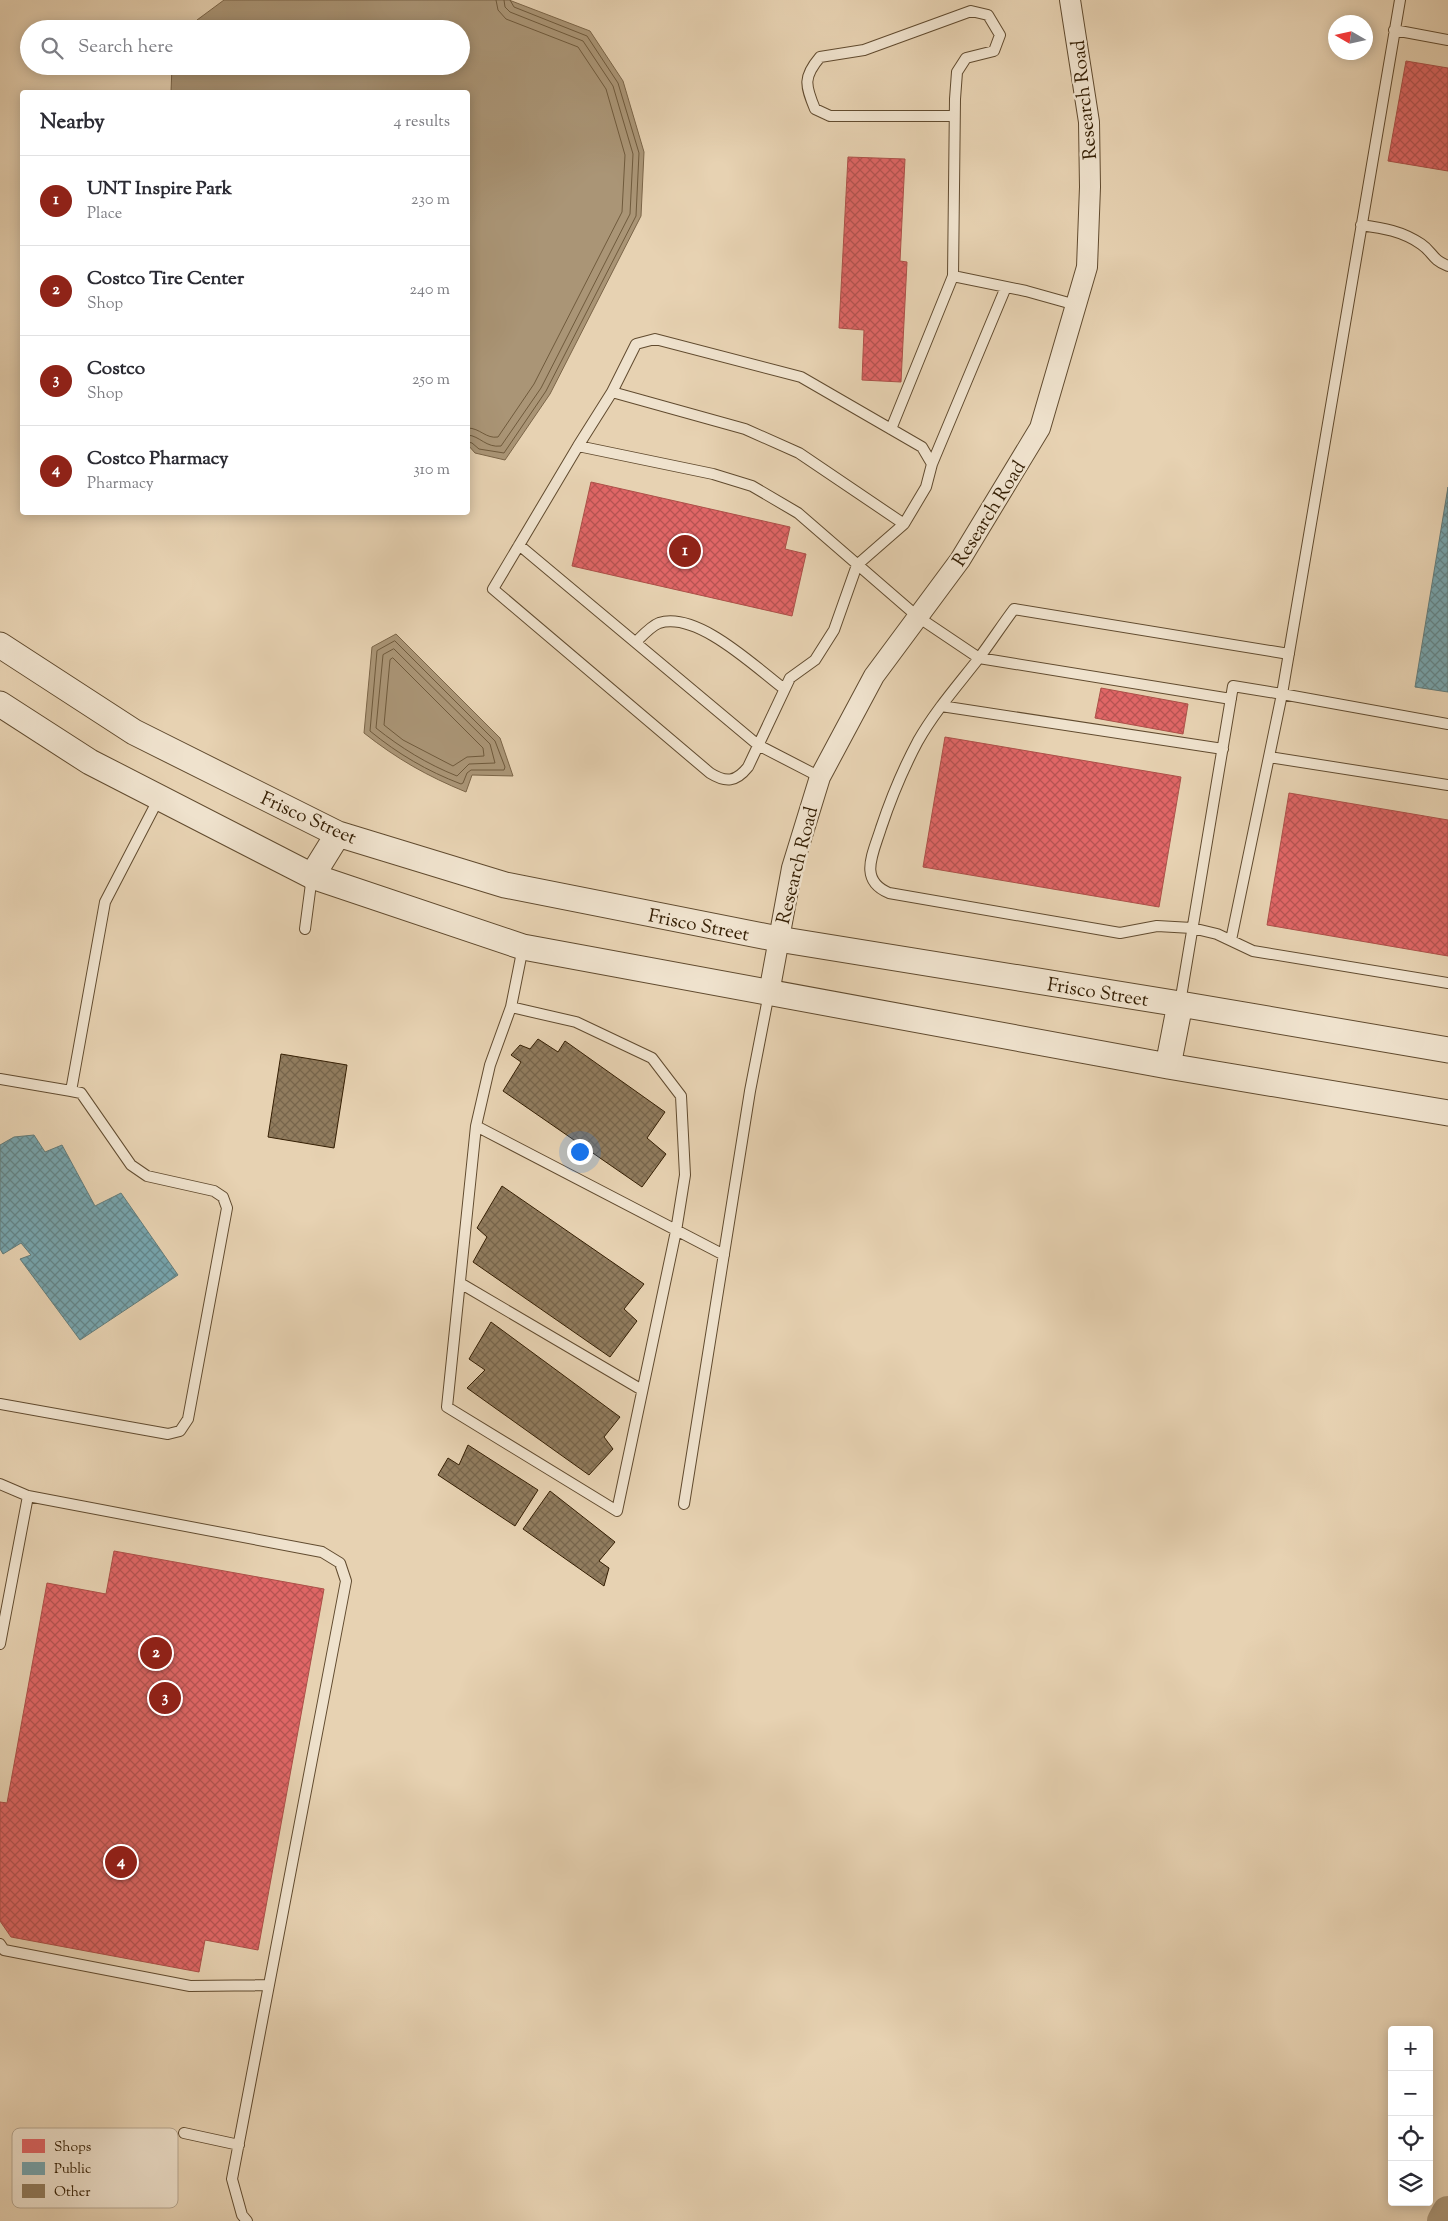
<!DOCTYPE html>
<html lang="en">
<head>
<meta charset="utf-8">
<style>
	body { margin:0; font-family:"Sorts Mill Goudy",serif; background:#f2f2f3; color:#2b2b33 }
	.controls { position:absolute; right:15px; bottom:15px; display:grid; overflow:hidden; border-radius:5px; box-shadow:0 2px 12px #0003 }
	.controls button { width:45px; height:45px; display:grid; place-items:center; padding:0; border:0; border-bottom:1px solid #e1e1e2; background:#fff; color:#2b2b33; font:25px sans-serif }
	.compass { position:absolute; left:1328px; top:15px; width:45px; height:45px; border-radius:50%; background:#fff; box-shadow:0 2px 12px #0003; rotate:279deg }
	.you { position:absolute; left:579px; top:1151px; width:18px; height:18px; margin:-12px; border:4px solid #fff; border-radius:50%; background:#1a73e8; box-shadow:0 0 0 8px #1a73e833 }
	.badge { display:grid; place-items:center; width:32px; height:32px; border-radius:50%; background:#8f2418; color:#fff; font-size:16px; font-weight:700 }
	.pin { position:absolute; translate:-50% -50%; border:2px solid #fff; box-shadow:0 1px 5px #0006 }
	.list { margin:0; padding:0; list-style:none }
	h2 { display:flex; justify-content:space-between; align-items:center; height:65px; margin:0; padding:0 20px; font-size:21px }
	h2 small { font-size:16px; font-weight:400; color:#7c7c81 }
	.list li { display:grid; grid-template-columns:32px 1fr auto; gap:15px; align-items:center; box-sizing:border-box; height:90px; padding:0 20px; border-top:1px solid #e1e1e2 }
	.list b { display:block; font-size:19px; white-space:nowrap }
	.list p { margin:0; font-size:16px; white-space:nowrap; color:#7c7c81 }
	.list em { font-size:16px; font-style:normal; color:#7c7c81 }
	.icon { flex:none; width:28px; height:28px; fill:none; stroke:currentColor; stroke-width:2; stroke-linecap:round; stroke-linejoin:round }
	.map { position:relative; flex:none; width:1448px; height:2221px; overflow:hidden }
	.search { position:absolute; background:#fff; box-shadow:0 2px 12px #0003; left:20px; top:20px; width:450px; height:55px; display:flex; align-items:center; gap:12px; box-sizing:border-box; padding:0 18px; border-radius:28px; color:#7c7c81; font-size:19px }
	.panel { position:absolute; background:#fff; box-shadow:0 2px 12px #0003; left:20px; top:90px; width:450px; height:425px; border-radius:5px }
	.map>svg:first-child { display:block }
</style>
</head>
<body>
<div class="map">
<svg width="1448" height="2221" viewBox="0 0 1448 2221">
	<defs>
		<pattern id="shops-cross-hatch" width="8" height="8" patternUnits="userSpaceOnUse" patternTransform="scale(1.25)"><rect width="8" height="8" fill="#e06666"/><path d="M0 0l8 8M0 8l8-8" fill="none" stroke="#b65352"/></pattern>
		<pattern id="public-cross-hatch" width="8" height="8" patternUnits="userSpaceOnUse" patternTransform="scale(1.25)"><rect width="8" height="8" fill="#76a5af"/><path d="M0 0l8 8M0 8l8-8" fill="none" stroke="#62868c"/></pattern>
		<pattern id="building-cross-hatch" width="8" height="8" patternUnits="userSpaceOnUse" patternTransform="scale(1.25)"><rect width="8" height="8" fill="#917c5e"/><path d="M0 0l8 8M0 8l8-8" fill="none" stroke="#77654b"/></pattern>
	</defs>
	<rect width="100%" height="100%" fill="#e7d2b2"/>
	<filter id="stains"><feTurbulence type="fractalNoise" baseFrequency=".004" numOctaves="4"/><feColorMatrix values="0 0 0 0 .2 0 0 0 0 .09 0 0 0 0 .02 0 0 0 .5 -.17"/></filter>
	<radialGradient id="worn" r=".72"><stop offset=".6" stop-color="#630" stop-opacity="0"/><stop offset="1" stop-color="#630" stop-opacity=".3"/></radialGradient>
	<!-- water -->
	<path fill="#aa9576" stroke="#7b6548" d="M224 0H509L590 31 623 81 644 152 641 216 550 394 505 460 475 453 468 445V92H171L172 66H461V29H193L197 20Z
		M396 634 500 738 513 776 472 775 466 792C427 776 397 759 364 733L372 647Z"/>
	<!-- shops -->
	<path fill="url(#shops-cross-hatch)" stroke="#ac5048" d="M1406 61 1448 68V171L1388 161Z
		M848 157 905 159 900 261 907 262 901 382 862 380 864 330 839 328Z
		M591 482 790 527 785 549 806 554 792 616 572 566Z
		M1101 688 1188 704 1183 734 1095 718Z
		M945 737 1181 777 1159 907 923 867Z
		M1289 793 1448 820V956L1267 925Z
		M114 1551 324 1589 258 1950 205 1940 199 1972 11 1937 0 1921V1802L7 1803 47 1583 106 1594Z"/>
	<!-- public -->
	<path fill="url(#public-cross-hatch)" stroke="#627c7b" d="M1448 487V692L1415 687Z
		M34 1135 45 1152 62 1145 95 1206 121 1193 178 1275 80 1340 20 1259 31 1255 21 1243 3 1254 0 1249V1145L14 1137Z"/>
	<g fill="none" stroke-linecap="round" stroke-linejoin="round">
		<!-- shore -->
		<path stroke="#6f5a3c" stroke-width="1" d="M468 428C480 428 486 439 498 437L534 384 622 212 625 155 606 89 578 47 506 19 498 10 496 0
			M468 435C480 436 486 448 501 446L541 388 630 214 633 154 613 86 583 41 510 12 505 7 504 0
			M468 442 472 443 479 449 504 453 546 391 636 216 639 153 618 83 587 36 514 7 510 0
			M395 641 495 741 505 767 504 770H471L467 773 463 783 461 784C427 771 398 754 370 731L377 651Z
			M394 649 490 744 495 763 469 764 457 776C427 764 401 748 376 728L383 655Z
			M393 658 483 748 484 756 467 757 453 766 403 740 384 725 390 660Z"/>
		<!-- river -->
		<path stroke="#aa9576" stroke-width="32" d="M1443 2221 1448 2212"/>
	</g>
	<!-- building -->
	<path fill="url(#building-cross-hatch)" stroke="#341e03" d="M538 1039 558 1052 565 1041 665 1112 647 1138 666 1154 642 1187 503 1091 521 1062 511 1055 520 1045 530 1049Z
		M281 1054 347 1065 334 1148 268 1137Z
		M502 1186 644 1284 624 1309 637 1321 610 1357 473 1262 487 1237 477 1228Z
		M491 1322 620 1417 604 1437 613 1449 589 1475 467 1388 485 1370 469 1359Z
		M468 1445 538 1490 515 1526 438 1475 448 1458 459 1465Z
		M550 1491 615 1542 599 1561 609 1568 604 1586 523 1529Z"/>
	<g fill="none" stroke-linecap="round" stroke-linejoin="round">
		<defs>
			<path id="service" d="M1394 30 1448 40
				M954 116H830L815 109C805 85 803 77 820 57L864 50 971 11 988 15 1000 35 994 51 966 58 957 72 955 99 953 276 1026 291 1076 305
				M1361 225C1383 228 1402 231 1421 244 1433 252 1431 259 1448 266
				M612 392 636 344 655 339 801 377 922 447 932 464 926 487 904 524
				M891 429 953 276
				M578 446 612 392 745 429 799 453 904 524 857 565 834 630 815 660 790 678 748 767C736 782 726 783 710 773L493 589 578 446 713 474 752 486 798 513 918 617 979 658 1231 699
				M932 464 1006 287
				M519 545 758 745 820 777
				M636 642C642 636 651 626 659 623 697 611 754 666 783 688
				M1289 654 1014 609C1002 625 991 642 979 658 958 685 935 711 918 741 903 769 891 798 881 828 873 854 858 880 889 893L1120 933 1157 926 1192 928 1217 934 1253 951 1448 983
				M941 706 1223 749
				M1269 757 1448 785
				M305 929 312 876
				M1231 940 1282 694 1448 724
				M523 947 511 1007 576 1022 652 1058 681 1096 685 1175 676 1231 617 1511 447 1407 476 1126 724 1255
				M1180 1003 1233 686 1282 694 1400 0
				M0 1079 71 1091 105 902 159 798
				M476 1126 490 1065 511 1007
				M460 1283 642 1390
				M0 1404 168 1434 180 1431 188 1419 227 1208 223 1197 214 1191 147 1176 131 1165 81 1093 71 1091
				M0 1484 28 1496 322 1552 340 1563 346 1581 232 2179 242 2215 247 2221
				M684 1504 750 1091 769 993
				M0 1644 28 1496
				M0 1944 4 1950 190 1986 269 1985
				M184 2133 239 2145"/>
			<path id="minor" d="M769 993 792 868 820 777 874 676 960 560 1040 428 1087 267 1090 187 1089 122 1070 0"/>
			<path id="tertiary" d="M0 645 134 732 338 834 505 885 778 939 1180 1004 1448 1050
				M0 704 90 762 312 876 523 947 1168 1066 1448 1113
				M312 876 338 834
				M1168 1066 1180 1004"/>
		</defs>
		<!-- service casing -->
		<use href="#service" stroke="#614b2f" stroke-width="12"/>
		<!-- minor casing -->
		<use href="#minor" stroke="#614b2f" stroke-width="22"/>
		<!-- tertiary casing -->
		<use href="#tertiary" stroke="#614b2f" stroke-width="27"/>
		<!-- service -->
		<use href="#service" stroke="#efe2cd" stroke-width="10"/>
		<!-- minor -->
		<use href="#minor" stroke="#efe2cd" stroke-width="20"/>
		<!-- tertiary -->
		<use href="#tertiary" stroke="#efe2cd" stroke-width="25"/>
	</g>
	<g text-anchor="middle" stroke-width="5" stroke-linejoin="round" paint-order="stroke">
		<!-- street labels -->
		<g font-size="19" fill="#341e03" stroke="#efe2cd">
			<text transform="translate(1083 100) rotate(-96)" y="7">Research Road</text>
			<text transform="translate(988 513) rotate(-58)" y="7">Research Road</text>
			<text transform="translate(309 817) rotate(24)" y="7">Frisco Street</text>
			<text transform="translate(796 865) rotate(-76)" y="7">Research Road</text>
			<text transform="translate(699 924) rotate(11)" y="7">Frisco Street</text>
			<text transform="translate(1098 991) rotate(9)" y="7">Frisco Street</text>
		</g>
	</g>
	<!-- legend -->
	<rect x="12" y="2128" width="166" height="80" rx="8" fill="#efe2cd" stroke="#b7a790" stroke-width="1"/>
	<rect x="22" y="2139" width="23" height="14" fill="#e06666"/>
	<rect x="22" y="2162" width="23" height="13" fill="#76a5af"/>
	<rect x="22" y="2184" width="23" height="14" fill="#917c5e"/>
	<g font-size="14" fill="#341e03">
		<text x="54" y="2151">Shops</text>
		<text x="54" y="2173">Public</text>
		<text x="54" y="2196">Other</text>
	</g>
	<rect width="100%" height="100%" filter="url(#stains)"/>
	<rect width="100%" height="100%" fill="url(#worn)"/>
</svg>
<div class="controls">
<button>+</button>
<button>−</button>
<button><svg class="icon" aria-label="locate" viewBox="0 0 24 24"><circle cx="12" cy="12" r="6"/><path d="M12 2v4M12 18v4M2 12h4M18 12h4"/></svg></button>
<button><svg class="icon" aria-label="layers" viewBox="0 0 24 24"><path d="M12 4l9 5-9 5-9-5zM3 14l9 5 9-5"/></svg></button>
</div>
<svg class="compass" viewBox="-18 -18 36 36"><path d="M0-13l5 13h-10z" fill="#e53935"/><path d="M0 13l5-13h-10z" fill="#7c7c81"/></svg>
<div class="you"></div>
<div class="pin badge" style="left:685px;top:551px">1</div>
<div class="pin badge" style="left:156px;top:1653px">2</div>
<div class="pin badge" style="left:165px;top:1698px">3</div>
<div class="pin badge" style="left:121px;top:1862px">4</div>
<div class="search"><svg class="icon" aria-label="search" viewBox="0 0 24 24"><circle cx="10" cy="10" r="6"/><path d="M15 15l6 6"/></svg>Search here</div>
<section class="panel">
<h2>Nearby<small>4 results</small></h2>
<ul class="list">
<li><span class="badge">1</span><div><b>UNT Inspire Park</b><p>Place</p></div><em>230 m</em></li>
<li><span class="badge">2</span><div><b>Costco Tire Center</b><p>Shop</p></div><em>240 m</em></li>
<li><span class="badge">3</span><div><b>Costco</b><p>Shop</p></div><em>250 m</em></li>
<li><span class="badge">4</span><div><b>Costco Pharmacy</b><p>Pharmacy</p></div><em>310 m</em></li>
</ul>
</section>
</div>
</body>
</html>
